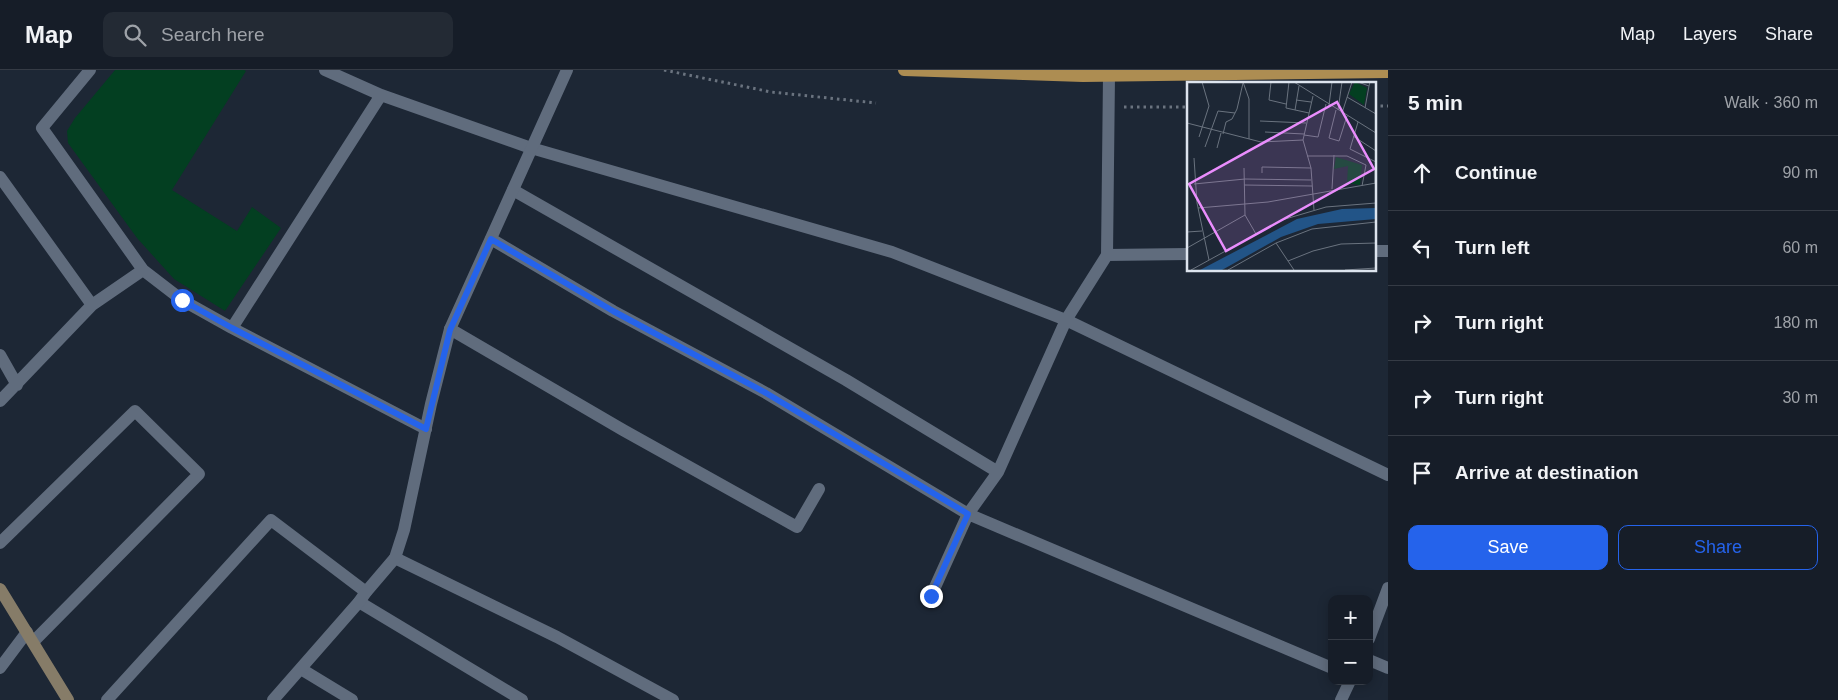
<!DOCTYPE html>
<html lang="en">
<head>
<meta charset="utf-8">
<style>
	body { margin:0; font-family:Arial,sans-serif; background:#232a34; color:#f1f3f6 }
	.controls { position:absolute; right:15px; bottom:15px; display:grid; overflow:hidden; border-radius:10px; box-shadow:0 2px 12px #0003 }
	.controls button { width:45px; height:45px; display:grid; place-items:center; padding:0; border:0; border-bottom:1px solid #353b45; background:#161d28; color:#f1f3f6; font:25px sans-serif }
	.stop { position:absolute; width:15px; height:15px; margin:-11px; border:4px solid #2563eb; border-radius:50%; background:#fff }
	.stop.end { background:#2563eb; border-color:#fff; box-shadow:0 1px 5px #0008 }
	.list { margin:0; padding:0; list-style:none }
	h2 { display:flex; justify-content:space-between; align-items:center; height:65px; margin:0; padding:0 20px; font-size:21px }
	h2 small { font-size:16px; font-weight:400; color:#9ea2a8 }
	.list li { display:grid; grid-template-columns:32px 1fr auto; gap:15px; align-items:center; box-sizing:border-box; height:75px; padding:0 20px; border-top:1px solid #353b45 }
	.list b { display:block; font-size:19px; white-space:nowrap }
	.list em { font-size:16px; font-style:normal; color:#9ea2a8 }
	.actions { display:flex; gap:10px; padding:15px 20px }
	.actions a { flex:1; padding:11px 0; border:1px solid #2563eb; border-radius:10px; text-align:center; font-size:18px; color:#2563eb }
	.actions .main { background:#2563eb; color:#fff }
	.icon { flex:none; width:28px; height:28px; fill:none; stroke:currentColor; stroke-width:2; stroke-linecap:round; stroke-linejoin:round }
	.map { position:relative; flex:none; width:1388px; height:630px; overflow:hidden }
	header { display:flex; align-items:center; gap:30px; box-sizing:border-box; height:70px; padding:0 25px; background:#161d28; border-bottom:1px solid #353b45 }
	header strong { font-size:24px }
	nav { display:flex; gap:28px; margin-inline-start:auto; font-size:18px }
	.search { width:350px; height:45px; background:#232a34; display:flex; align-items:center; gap:12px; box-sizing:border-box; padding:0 18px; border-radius:10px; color:#9ea2a8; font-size:19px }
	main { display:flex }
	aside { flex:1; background:#161d28 }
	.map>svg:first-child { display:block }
</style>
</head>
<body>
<header>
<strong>Map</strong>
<div class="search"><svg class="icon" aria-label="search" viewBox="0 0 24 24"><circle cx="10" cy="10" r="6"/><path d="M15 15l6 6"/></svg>Search here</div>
<nav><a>Map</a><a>Layers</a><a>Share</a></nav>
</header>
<main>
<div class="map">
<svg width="1388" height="630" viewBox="0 0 1388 630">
	<rect width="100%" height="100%" fill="#1d2735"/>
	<!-- grass -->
	<path fill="#033f21" d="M115 0H244L246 1 172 120 237 161 252 137 281 158 225 241 174 209 137 168 68 73 67 61 75 48Z"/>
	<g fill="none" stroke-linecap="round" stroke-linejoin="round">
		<!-- path -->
		<path stroke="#6a737f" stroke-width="3" stroke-dasharray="2.5 4" stroke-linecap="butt" d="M664 0 771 22 876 33
			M1374 36H1388
			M1124 37H1188"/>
		<!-- minor -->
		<path stroke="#606c7d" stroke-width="12" d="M90 0 42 58 143 200 182 230 232 258 426 359
			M325 0 381 25 531 78 892 182 1066 250 1388 405
			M0 107 92 235 0 331
			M513 120 846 310 998 402
			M491 169 613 241 766 323 968 444 1332 598
			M1374 181H1388
			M1107 185 1188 184
			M92 235 143 200
			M232 258 381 25
			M450 259 623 360 797 457 819 419
			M0 285 17 315
			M0 473 135 341 199 404 33 572
			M395 488 557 567 673 630
			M931 526 968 444 998 402 1066 250 1107 185 1109 5
			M359 532 522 630
			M1369 569 1388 518
			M1369 590 1388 598
			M0 598 27 562
			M301 599 352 630
			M107 630 271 450 366 522
			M1341 630 1350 611"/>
		<!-- tertiary -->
		<path stroke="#606c7d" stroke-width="12" d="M273 630 359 532 366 522 395 488 404 460 431 334 450 259 567 0"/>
		<!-- secondary -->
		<path stroke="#867c68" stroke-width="12" d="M0 519 68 630"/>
		<!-- primary -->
		<path stroke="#ad8d52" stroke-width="12" d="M904 0 1083 6 1388 2"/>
	</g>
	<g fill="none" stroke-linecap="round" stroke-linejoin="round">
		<!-- route -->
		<path stroke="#2563eb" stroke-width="6" d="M182 230 232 258 426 359 450 260 491 169 613 241 766 323 968 444 931 526"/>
	</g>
	<!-- overview -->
	<g transform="translate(1187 12)">
		<rect width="189" height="189" fill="#1d2735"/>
		<path d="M149 75 175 83 173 103 160 101 161 84 147 87Z" fill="#033f21"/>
		<path d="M168 0 180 6 177 23 162 12Z" fill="#033f21"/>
		<path d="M189 126V137L131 142 94 155 35 188H13L110 137 155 127Z" fill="#225487"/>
		<path fill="none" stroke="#6a737f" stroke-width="1" d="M56 0 62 17V57M84 0 82 18 99 22M102 0 99 26 122 31M107 0 189 51M171 0 182 4 183 0M126 14 116 58 124 86 127 128M160 15 189 32M109 18 124 20M142 23 145 0M178 26 182 4M108 28 112 4M149 28 142 56 152 59 160 34M151 28 155 0M155 31 165 0M73 39 119 41M171 40 163 67 189 80M0 41 74 60 116 58M78 50 117 52M36 52 39 40 45 37 50 27 56 1M117 53 131 55 139 22M166 54 189 69M12 55 22 24 15 0M18 65 31 29 48 31M30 66 34 51M120 74H160L179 83 175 104M7 76 10 121 22 178M57 86 58 133 69 152M75 91V85L124 86M7 102 58 97 124 98M188 102V85M57 103 125 104M145 107 147 73M11 126 81 120 189 101M0 150 15 149M89 161 107 188M0 166 58 133M101 179 126 169 154 162 189 161M4 188 95 138 139 125 189 121M41 188 89 161 125 147 189 140M158 188 189 186"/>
		<path fill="#ea8dfd" fill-opacity="0.15" stroke="#ea8dfd" stroke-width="2.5" d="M150 20 187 87 39 169 2 102Z"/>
		<rect width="189" height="189" fill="none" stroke="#dde4ee" stroke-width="2.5"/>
	</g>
</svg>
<div class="controls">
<button>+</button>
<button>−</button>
</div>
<div class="stop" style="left:182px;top:230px"></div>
<div class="stop end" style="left:931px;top:526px"></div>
</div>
<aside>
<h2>5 min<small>Walk · 360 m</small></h2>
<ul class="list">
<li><svg class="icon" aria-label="ahead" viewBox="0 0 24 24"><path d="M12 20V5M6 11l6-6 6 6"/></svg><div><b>Continue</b></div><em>90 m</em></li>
<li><svg class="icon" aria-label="left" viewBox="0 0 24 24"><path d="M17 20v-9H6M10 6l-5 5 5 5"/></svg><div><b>Turn left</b></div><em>60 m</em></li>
<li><svg class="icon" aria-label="right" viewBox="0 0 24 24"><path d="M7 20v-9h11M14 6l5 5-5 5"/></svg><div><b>Turn right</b></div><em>180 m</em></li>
<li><svg class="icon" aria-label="right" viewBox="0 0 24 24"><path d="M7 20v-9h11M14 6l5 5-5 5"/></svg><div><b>Turn right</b></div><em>30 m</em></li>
<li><svg class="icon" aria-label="arrive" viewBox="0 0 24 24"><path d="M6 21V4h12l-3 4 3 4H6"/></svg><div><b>Arrive at destination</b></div></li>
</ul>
<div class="actions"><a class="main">Save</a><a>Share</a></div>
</aside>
</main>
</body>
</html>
